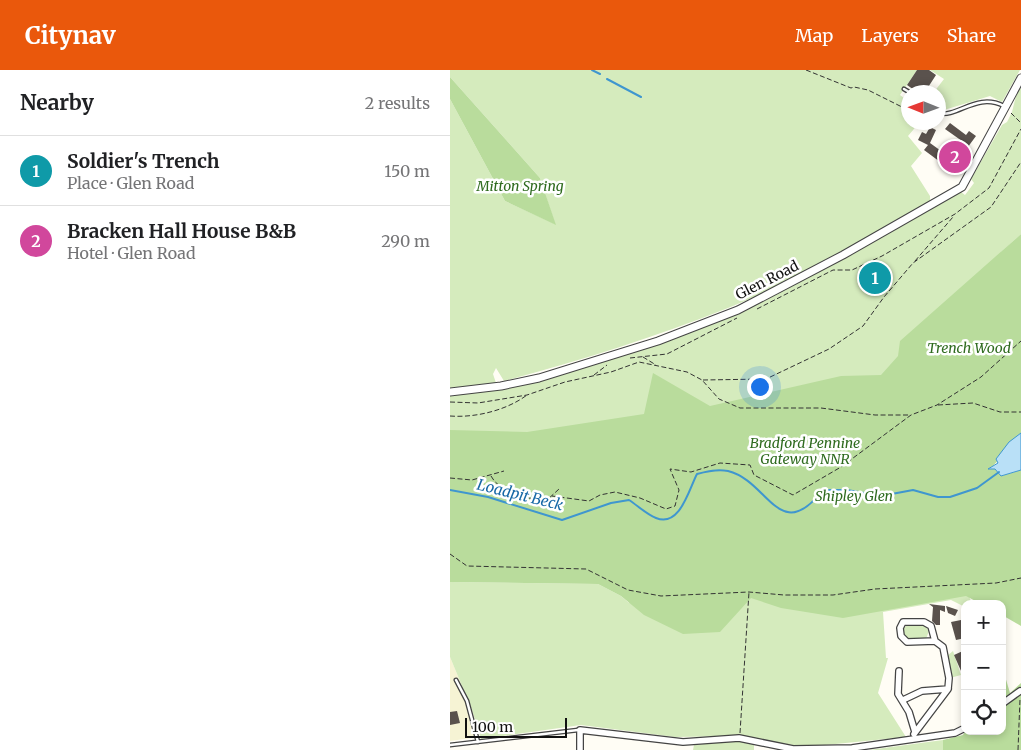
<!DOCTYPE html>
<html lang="en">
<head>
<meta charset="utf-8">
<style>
	body { margin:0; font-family:Merriweather,serif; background:#f6f6f6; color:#202124 }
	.controls { position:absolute; right:15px; bottom:15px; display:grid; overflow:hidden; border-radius:10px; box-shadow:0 2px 8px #0003 }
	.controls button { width:45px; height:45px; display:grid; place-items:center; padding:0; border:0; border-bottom:1px solid #e0e0e0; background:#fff; color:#202124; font:25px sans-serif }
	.compass { position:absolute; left:451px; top:15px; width:45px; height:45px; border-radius:50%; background:#fff; box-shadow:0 2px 8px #0003; rotate:271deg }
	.scale { position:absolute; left:15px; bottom:12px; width:102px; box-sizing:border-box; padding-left:5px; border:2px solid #111; border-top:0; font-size:14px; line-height:18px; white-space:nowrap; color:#111; -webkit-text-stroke:4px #fff; paint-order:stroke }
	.you { position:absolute; left:309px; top:316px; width:18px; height:18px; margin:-12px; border:4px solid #fff; border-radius:50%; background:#1a73e8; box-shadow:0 0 0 8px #1a73e833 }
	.badge { display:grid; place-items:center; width:32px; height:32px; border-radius:50%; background:#ea580c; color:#fff; font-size:16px; font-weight:700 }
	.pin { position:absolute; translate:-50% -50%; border:2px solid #fff; box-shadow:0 1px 5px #0006 }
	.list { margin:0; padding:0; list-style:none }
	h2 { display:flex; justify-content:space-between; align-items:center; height:65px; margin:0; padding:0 20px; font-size:21px }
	h2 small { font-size:16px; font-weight:400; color:#757577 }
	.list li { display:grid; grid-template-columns:32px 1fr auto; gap:15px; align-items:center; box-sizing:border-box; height:70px; padding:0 20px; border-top:1px solid #e0e0e0 }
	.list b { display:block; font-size:19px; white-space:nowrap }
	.list p { margin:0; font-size:16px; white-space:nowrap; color:#757577 }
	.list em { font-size:16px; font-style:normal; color:#757577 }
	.icon { flex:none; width:28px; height:28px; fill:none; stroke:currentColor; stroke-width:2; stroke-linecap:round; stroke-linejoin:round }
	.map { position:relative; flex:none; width:571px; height:680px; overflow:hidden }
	header { display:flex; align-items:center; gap:30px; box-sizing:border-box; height:70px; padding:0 25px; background:#ea580c; color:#fff }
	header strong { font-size:24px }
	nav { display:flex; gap:28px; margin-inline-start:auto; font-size:18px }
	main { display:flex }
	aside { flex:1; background:#fff }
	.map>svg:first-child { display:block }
</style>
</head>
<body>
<header>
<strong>Citynav</strong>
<nav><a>Map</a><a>Layers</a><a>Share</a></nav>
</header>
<main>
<aside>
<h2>Nearby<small>2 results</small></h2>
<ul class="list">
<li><span class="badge" style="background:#0f9aa8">1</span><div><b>Soldier's Trench</b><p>Place · Glen Road</p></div><em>150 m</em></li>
<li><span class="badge" style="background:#d1479c">2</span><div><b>Bracken Hall House B&amp;B</b><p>Hotel · Glen Road</p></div><em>290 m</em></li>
</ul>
</aside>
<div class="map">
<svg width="571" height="680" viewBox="0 0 571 680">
	<rect width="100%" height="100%" fill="#fffdf5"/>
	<!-- farmland -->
	<path fill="#f6f3d4" d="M0 587 22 640 29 667 0 671Z"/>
	<!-- green -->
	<path fill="#d5ebbd" d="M0 0H467L450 25 458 31V52L469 53 458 66 472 83 461 96 480 126V133C414 170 348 210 278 238 205 267 130 291 54 311L46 298 43 304 46 313 0 318V29L55 131 105 154 90 108 0 7Z
		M480 0H570L552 32 540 26 494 40 489 39 488 22H484L494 9Z
		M571 18V164L551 182 518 524 521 531 515 534V537L501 530 433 542 436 588H438L428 623 456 667 355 677 290 666 225 667 131 655 31 669 22 640 0 587V512L148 514 171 526 179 533 168 513 0 507V324L36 321 208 273 392 189 511 122 515 125 524 113 521 109 552 55 557 52 562 42 567 22Z
		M457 555H474L479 561 476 569H458L453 565 452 560Z
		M503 581 511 605 500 608 497 586Z
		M493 670V680H419Z
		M287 671 304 674V680H243L244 675Z"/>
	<!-- forest -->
	<path fill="#b9dc9c" d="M0 7 90 108 106 155 55 131 0 29Z
		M571 164V363C555 375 554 388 539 399H545L551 406 571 400V556L552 545V534H531L516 526 393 548 331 538 301 528 270 562 233 564 194 545 171 526 148 514 0 512V360L77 362 194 344 203 303 260 336 391 306 431 305 448 286 450 271Z
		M552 596 560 623 571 613V680H493V670L513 665 515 661H552Z"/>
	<!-- water -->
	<path fill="#b9e0f7" stroke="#3f96cf" d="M571 363V400L551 406 545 399H538L548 393 546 389 559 372Z"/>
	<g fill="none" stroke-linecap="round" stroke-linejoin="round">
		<!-- stream -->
		<path stroke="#3f96cf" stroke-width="2" d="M142 0 150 4
			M157 9 191 27
			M0 420 38 427 112 450 161 433 179 430C187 435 196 444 206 448 230 458 239 419 247 404 258 401 267 399 278 401 319 411 329 476 373 420H397L431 426 463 420 488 427H500L527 418 549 402"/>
	</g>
	<!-- building -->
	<path fill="#5a524d" d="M467 0H479L486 5 475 22H467L457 15Z
		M500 53 516 65 519 61 526 66 501 100 474 80 478 75 468 70 472 62 476 64 480 57 486 60 480 73 498 86 512 71 495 59Z
		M479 534 495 536V542L490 540V555H486L482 551 483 537Z
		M496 536 508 540 505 546 498 543Z
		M511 550 515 568 506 570 501 552Z
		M515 580V610L504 585Z
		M7 641 10 653 0 655V642Z"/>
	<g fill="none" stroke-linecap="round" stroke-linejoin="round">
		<defs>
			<path id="service" d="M454 19 459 22
				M488 43C508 48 526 22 554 36
				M6 610 17 631 28 672
				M0 675 128 660"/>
			<path id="minor" d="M449 601 448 624 459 642 465 662
				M453 630 472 621 498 619 499 608 493 577 485 571 457 572 451 566 450 558 453 552H474L481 556 485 571
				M552 634 570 621
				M464 664 498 619
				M130 680V660L233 672 289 668 343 679 402 678 505 663 515 658"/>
			<path id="tertiary" d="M0 322 51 316 89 308 208 271 288 240 393 185 512 117 571 8"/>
		</defs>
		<!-- service casing -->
		<use href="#service" stroke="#444" stroke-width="5"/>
		<!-- minor casing -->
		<use href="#minor" stroke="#444" stroke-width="8"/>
		<!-- tertiary casing -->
		<use href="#tertiary" stroke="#444" stroke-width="9"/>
		<!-- path -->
		<path stroke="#333" stroke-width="1" stroke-dasharray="5 2.5" stroke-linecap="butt" d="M356 0 401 18 404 17 418 20 458 40
			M561 43 571 53
			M465 191 503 147
			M307 239 383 200H402L432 186 505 144 539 118 571 59
			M193 287 206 295
			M180 288 217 284 287 248
			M144 305 157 295
			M253 310 316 309 379 279 413 256 434 227 463 193 541 137 571 92
			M0 332 28 333 77 325 115 312 161 302 189 292 237 302 252 310 269 329 290 338H371L425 345H460
			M488 335 523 333 550 342H571
			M0 346C26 348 57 340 77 325
			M41 406C51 424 77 428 96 431L109 419
			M0 408 22 410 54 401
			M102 426 139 431 150 425 165 422 190 428 216 439 225 436 229 420 220 399 241 402 270 393 300 395 304 405 343 425 391 397 461 345 487 335 531 307 571 271
			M0 484 17 496 136 499 178 520 211 526 299 522 334 525H383L425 519 546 513 571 508
			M290 663 299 522
			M568 680 570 629"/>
		<!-- service -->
		<use href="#service" stroke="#fff" stroke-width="2.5"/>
		<!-- minor -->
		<use href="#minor" stroke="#fff" stroke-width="5.5"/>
		<!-- tertiary -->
		<use href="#tertiary" stroke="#fff" stroke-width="7"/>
	</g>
	<g text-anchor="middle" stroke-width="5" stroke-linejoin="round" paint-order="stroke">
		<!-- park labels -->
		<g font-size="14" font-style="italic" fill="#2f6b1f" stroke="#fff">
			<text x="70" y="121">Mitton Spring</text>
			<text x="519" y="283">Trench Wood</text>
			<text x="355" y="378">Bradford Pennine<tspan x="355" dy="16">Gateway NNR</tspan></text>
			<text x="404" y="431">Shipley Glen</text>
		</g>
		<!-- street labels -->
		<g font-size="14" fill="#111" stroke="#fff">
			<text transform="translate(317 210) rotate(-27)" y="5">Glen Road</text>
		</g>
		<!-- water labels -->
		<g font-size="15" font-style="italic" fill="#1768a6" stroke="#fff">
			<text transform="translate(70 425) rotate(14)" y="5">Loadpit Beck</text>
		</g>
	</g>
</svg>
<div class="controls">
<button>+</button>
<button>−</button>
<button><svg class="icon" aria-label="locate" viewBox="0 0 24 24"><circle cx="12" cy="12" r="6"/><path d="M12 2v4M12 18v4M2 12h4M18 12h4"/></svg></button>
</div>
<svg class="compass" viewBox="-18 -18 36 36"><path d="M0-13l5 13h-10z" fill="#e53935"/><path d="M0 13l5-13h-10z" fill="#757577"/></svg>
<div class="scale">100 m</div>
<div class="you"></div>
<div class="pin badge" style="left:425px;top:208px;background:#0f9aa8">1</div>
<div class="pin badge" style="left:505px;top:87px;background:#d1479c">2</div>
</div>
</main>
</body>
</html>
